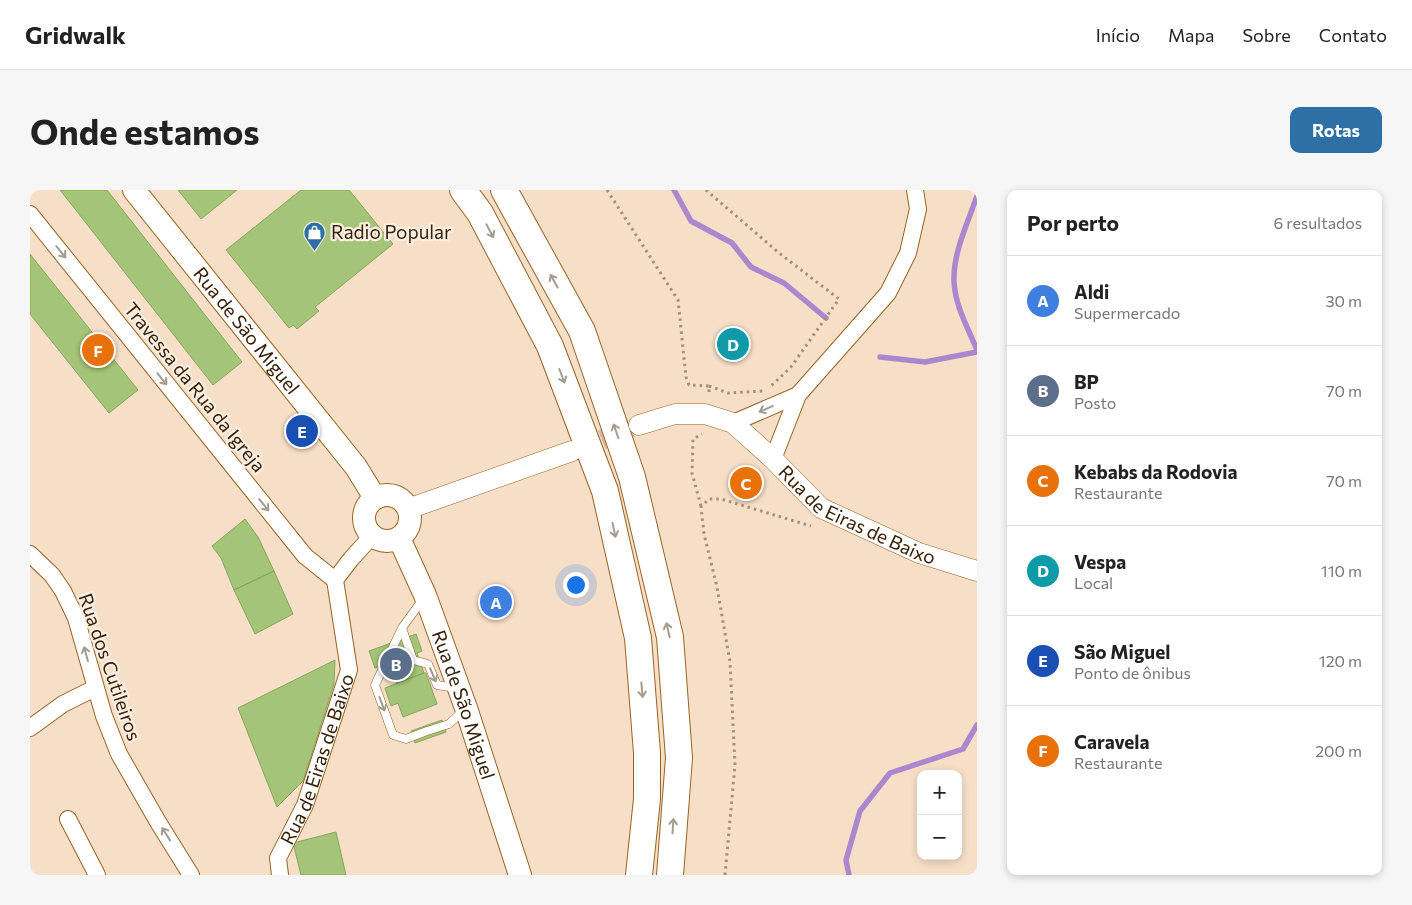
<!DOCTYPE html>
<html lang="pt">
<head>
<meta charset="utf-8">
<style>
	body { margin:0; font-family:Commissioner,sans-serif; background:#f6f6f6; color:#222 }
	.controls { position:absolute; right:15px; bottom:15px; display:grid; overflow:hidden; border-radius:10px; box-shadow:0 2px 8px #0003 }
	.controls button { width:45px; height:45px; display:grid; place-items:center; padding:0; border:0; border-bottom:1px solid #e0e0e0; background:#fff; color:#222; font:25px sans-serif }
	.you { position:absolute; left:545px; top:394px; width:18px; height:18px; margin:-12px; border:4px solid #fff; border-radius:50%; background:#1a73e8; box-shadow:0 0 0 8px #1a73e833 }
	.badge { display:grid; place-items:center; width:32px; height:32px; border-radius:50%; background:#2e6fa6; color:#fff; font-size:16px; font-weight:700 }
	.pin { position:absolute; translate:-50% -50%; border:2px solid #fff; box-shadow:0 1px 5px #0006 }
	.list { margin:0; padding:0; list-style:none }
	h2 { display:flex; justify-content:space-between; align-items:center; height:65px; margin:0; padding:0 20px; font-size:21px }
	h2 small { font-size:16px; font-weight:400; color:#767676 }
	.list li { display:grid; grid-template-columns:32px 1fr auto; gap:15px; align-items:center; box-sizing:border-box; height:90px; padding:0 20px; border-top:1px solid #e0e0e0 }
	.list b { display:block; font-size:19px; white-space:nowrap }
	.list p { margin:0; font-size:16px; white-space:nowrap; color:#767676 }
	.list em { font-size:16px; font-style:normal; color:#767676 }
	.map { position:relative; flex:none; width:947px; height:685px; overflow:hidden; border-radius:10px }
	header { display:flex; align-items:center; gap:30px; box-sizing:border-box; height:70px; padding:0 25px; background:#fff; border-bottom:1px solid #e0e0e0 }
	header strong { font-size:24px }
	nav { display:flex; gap:28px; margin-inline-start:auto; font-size:18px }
	.intro { display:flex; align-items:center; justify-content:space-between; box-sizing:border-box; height:120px; padding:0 30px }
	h1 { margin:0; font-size:35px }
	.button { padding:12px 22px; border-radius:10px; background:#2e6fa6; color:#fff; font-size:18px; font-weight:700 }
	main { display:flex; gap:30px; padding:0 30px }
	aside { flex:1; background:#fff; border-radius:10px; box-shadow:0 2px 8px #0003 }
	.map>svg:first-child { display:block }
</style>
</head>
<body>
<header>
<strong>Gridwalk</strong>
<nav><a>Início</a><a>Mapa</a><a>Sobre</a><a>Contato</a></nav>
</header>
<div class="intro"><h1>Onde estamos</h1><a class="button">Rotas</a></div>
<main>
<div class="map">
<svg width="947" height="685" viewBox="0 0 947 685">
	<rect width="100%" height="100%" fill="#f7dfc7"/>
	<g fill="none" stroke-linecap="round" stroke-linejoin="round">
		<!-- stream -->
		<path stroke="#ab87ce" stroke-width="5.5" d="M644 0 661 31 702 53 721 77 754 93 796 128
			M947 6C938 32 923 63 924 91 925 116 938 138 947 160
			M850 167 895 172 947 162
			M819 685 816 670 830 621 860 583 933 559 947 535"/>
	</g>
	<!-- building -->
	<path fill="#a4c477" stroke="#88a55d" d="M30 0H77L212 172 183 195Z
		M148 0H207L171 29Z
		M271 0H319L363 54 285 117 289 121 267 139 263 135 259 138 196 60Z
		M0 64 108 200 79 223 0 124Z
		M215 329 228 347 244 381 204 400 191 368 182 356Z
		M244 381 263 424 225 444 204 400Z
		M386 444 392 461 387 463 394 483 367 493 360 472 345 478 339 461Z
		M305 470 304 494 273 591 247 617 208 518Z
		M394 483H396L407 514 373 527 368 513 361 516 355 498Z
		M412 530 416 542 385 553 381 541Z
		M306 642 316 685H271L263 653Z"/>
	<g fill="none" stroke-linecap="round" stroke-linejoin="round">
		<!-- tertiary-tunnel -->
		<path stroke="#d1b9a1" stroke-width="20" stroke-dasharray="20 10" stroke-linecap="butt" d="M544 261 601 238"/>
		<defs>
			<path id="service" d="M393 409 372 438 383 470 398 474 407 495 426 498
				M372 438 345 495 363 545 376 549 397 541 419 534 434 520"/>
			<g id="minor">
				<path d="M0 24 275 366 305 390"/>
				<path d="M703 233 768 205"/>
				<path d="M743 269 768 205 858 103 878 63 888 19 885 0"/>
				<path d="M0 364 22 385 33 401 46 428 74 526 89 564 128 632 161 685"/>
				<path d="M0 538 33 514 65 498"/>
				<path d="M38 629 67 685"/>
				<path id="s1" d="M250 685 248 668 275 615 319 480 305 390 321 369 342 346"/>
			</g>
			<g id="tertiary">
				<path id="s2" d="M609 235 645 224H675L703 233 743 269 791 318 889 363 947 381"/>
				<path d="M378 319 542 261"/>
			</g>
			<g id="secondary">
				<path id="s3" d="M104 0 326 277 345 308"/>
				<circle cx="357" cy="328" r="23"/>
				<path id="s4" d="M369 348 395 405 436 518 490 685"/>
			</g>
			<path id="trunk" d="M433 0 450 23 520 156 575 301 608 448 617 563V609L609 685
				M474 0 552 141 602 287 640 447 649 568 640 685"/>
		</defs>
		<!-- service casing -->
		<use href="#service" stroke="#986323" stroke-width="9"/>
		<!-- minor casing -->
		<use href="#minor" stroke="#986323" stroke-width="18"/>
		<!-- tertiary casing -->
		<use href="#tertiary" stroke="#986323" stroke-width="21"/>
		<!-- secondary casing -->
		<use href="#secondary" stroke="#986323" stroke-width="24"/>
		<!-- trunk casing -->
		<use href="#trunk" stroke="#986323" stroke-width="28"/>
		<!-- path -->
		<path stroke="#a79077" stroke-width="3" stroke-dasharray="2.5 4" stroke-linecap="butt" d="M577 0 648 110 656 187 659 195 679 196V206
			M676 0 749 63 809 109 761 177 740 197
			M679 196 698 203 733 201
			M671 316 662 283 663 249 672 244
			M695 685 705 575 700 472 687 397 674 344 671 317 679 309H691L781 336"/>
		<!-- service -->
		<use href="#service" stroke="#fff" stroke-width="8"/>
		<!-- minor -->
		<use href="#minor" stroke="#fff" stroke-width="16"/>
		<!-- tertiary -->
		<use href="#tertiary" stroke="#fff" stroke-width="20"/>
		<!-- secondary -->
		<use href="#secondary" stroke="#fff" stroke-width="22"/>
		<!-- trunk -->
		<use href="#trunk" stroke="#fff" stroke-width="26"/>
	</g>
	<!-- one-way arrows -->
	<defs><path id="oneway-shaft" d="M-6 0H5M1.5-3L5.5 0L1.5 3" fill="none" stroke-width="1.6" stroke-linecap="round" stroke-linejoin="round" transform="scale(1.25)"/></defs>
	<g stroke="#a59b8f">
		<use href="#oneway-shaft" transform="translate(460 41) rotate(62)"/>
		<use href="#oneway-shaft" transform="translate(31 62) rotate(51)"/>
		<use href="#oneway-shaft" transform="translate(524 91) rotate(-119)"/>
		<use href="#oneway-shaft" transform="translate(532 186) rotate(69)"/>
		<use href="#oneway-shaft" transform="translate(132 189) rotate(51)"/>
		<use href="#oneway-shaft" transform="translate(736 219) rotate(156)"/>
		<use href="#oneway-shaft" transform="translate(586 241) rotate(-109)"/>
		<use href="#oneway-shaft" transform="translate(234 315) rotate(51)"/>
		<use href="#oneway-shaft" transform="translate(584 340) rotate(78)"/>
		<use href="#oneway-shaft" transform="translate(638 440) rotate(-103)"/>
		<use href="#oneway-shaft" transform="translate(56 464) rotate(-105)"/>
		<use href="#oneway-shaft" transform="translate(403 485) rotate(67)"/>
		<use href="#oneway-shaft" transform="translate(612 500) rotate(85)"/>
		<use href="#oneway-shaft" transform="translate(352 514) rotate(70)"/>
		<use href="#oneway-shaft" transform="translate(643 636) rotate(-86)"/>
		<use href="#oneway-shaft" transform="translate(136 644) rotate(-122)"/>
	</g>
	<!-- icons -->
	<defs>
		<symbol id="shop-pin" viewBox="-11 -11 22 30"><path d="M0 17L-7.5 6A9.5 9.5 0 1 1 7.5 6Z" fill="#2e6fa6" stroke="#fbefe3"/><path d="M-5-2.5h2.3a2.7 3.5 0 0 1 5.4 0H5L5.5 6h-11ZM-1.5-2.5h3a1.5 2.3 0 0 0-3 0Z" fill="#fff"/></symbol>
	</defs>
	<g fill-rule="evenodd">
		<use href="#shop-pin" x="272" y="30" width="25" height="34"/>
	</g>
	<g text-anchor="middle" stroke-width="4.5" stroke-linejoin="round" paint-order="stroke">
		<!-- poi labels -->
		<g font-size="19" fill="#372107" stroke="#fbefe3" text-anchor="start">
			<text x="301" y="49">Radio Popular</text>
		</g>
		<!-- street labels -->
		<g font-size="19" fill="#372107" stroke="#fbefe3">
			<text dy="7" stroke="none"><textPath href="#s3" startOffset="180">Rua de São Miguel</textPath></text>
			<text transform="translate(165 197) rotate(51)" y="7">Travessa da Rua da Igreja</text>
			<text dy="7" stroke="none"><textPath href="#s2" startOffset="254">Rua de Eiras de Baixo</textPath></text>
			<text transform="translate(80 477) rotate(71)" y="7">Rua dos Cutileiros</text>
			<text dy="7" stroke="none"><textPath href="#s4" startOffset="179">Rua de São Miguel</textPath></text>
			<text dy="7" stroke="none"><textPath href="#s1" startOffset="124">Rua de Eiras de Baixo</textPath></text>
		</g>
	</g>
</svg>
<div class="controls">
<button>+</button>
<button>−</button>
</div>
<div class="you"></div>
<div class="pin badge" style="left:466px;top:412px;background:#3f7fe0">A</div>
<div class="pin badge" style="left:366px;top:474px;background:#5c6f8a">B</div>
<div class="pin badge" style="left:716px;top:293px;background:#e8710a">C</div>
<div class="pin badge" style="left:703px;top:154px;background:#0f9aa8">D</div>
<div class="pin badge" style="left:272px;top:241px;background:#1a4fb4">E</div>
<div class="pin badge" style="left:68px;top:160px;background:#e8710a">F</div>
</div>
<aside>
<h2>Por perto<small>6 resultados</small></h2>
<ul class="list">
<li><span class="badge" style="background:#3f7fe0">A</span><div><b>Aldi</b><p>Supermercado</p></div><em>30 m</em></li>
<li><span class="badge" style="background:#5c6f8a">B</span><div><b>BP</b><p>Posto</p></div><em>70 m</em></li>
<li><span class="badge" style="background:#e8710a">C</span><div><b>Kebabs da Rodovia</b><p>Restaurante</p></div><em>70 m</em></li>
<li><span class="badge" style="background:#0f9aa8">D</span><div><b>Vespa</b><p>Local</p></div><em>110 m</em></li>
<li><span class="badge" style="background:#1a4fb4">E</span><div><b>São Miguel</b><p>Ponto de ônibus</p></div><em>120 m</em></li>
<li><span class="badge" style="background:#e8710a">F</span><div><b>Caravela</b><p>Restaurante</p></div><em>200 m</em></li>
</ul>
</aside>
</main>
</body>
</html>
